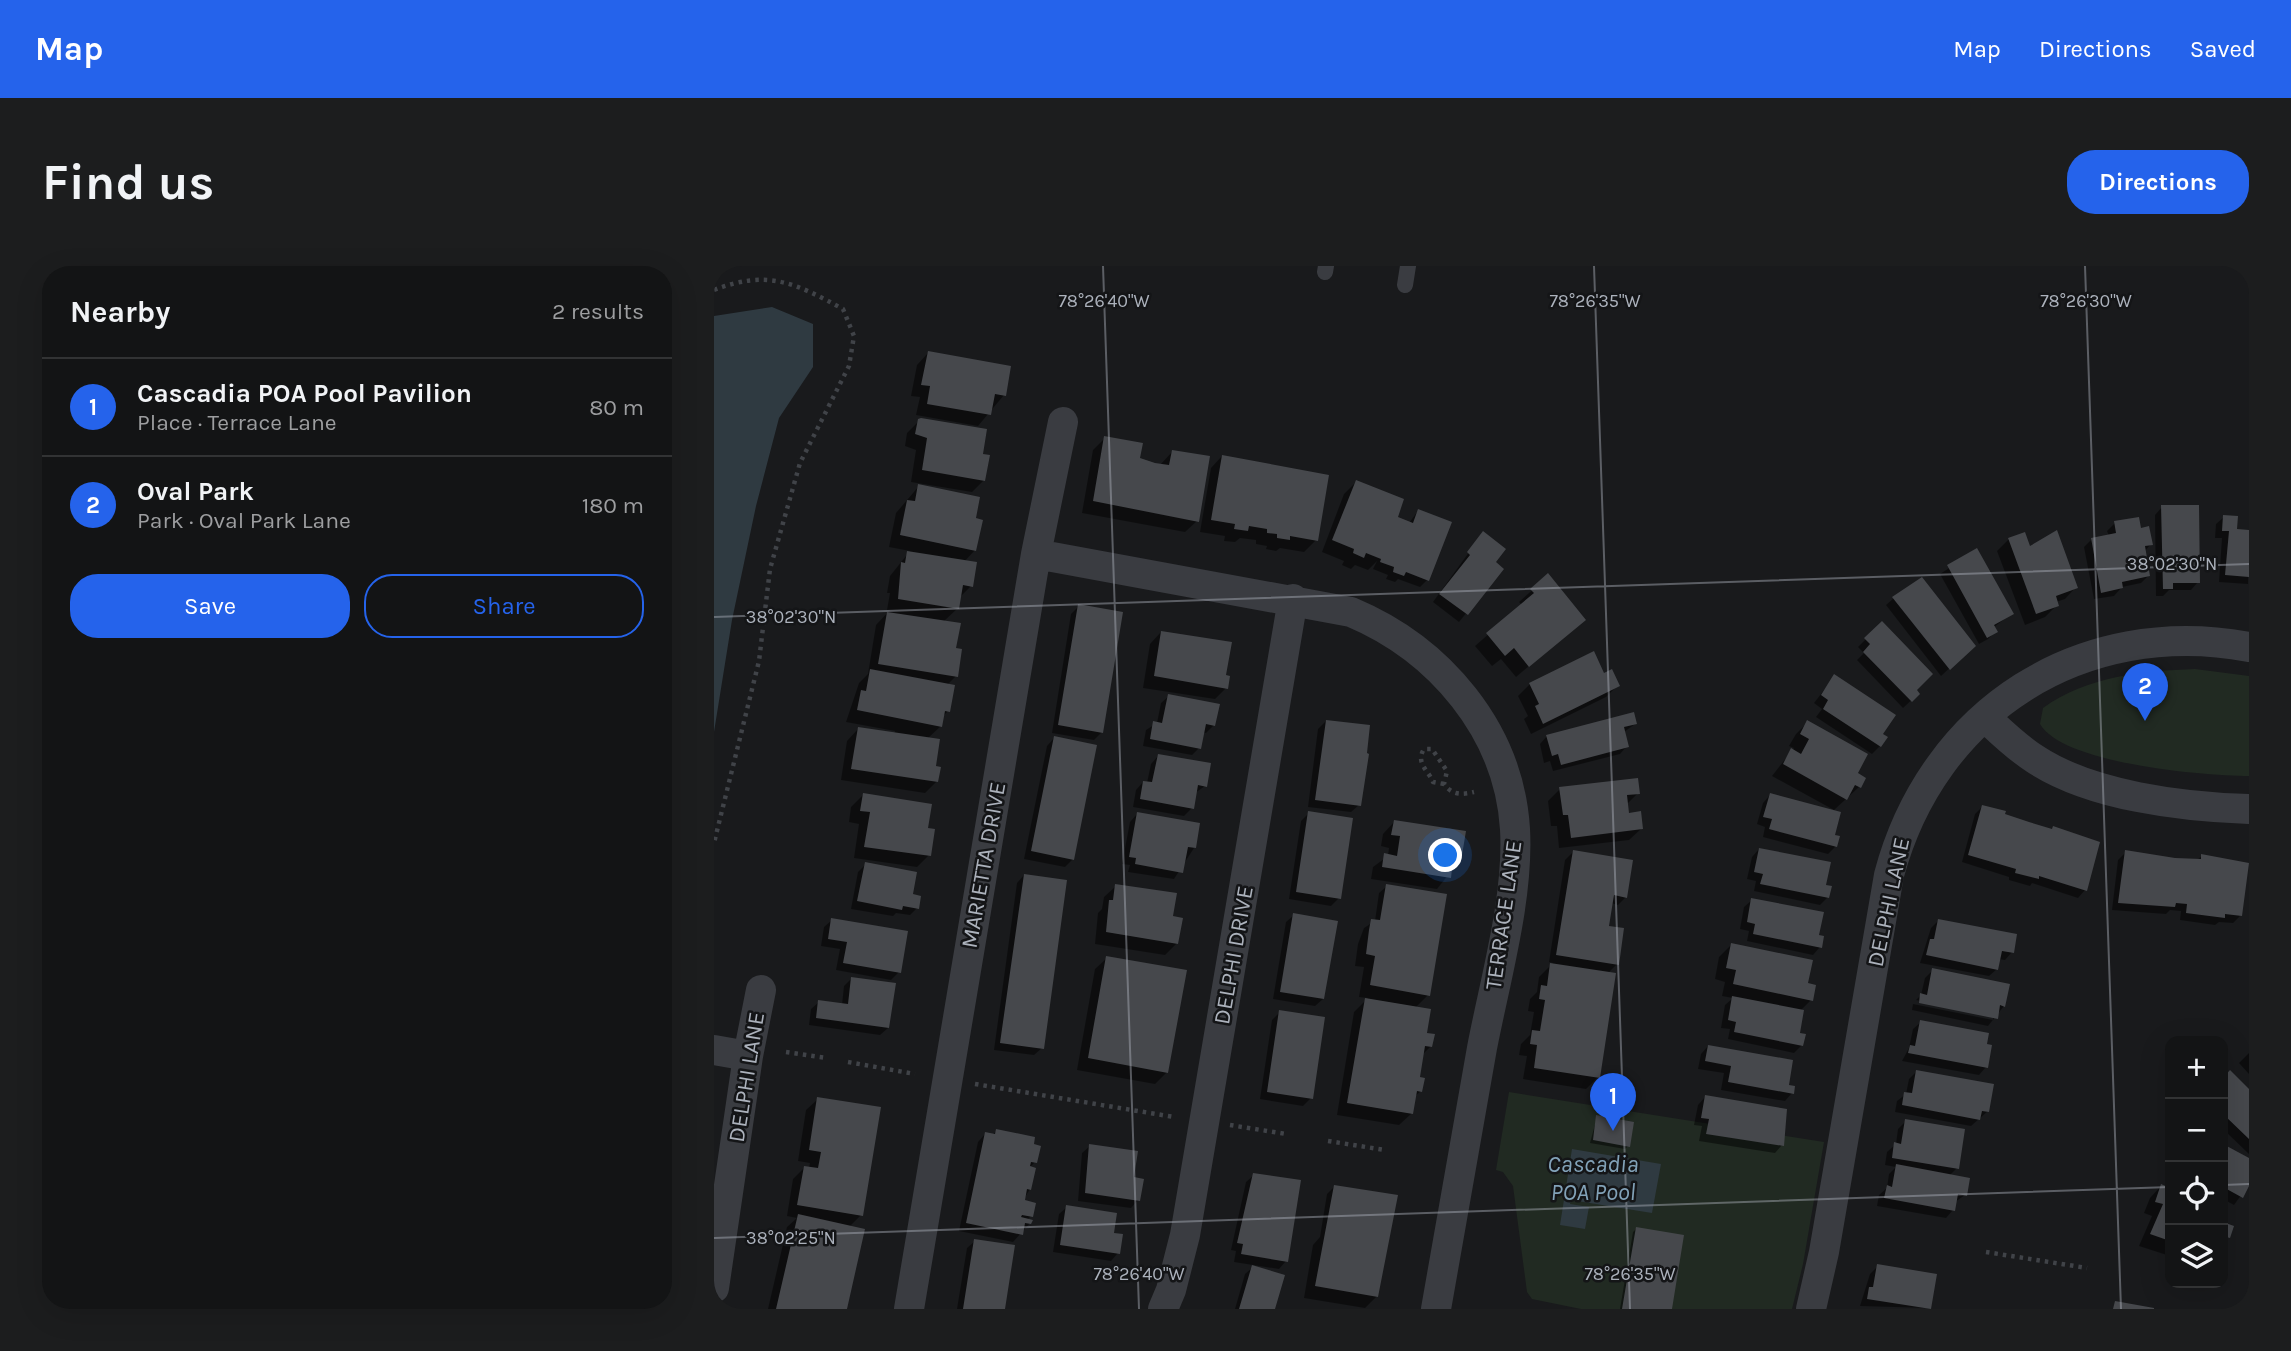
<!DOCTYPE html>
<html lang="en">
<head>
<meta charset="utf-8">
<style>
	body { margin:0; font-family:Karla,sans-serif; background:#1c1d1e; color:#f1f3f6 }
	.controls { position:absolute; right:21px; bottom:21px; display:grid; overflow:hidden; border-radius:14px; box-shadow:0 7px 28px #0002 }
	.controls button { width:63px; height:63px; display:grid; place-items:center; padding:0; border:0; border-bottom:2px solid #323334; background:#131415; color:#f1f3f6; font:35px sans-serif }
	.you { position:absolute; left:732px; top:590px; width:24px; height:24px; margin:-18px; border:5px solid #fff; border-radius:50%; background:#1a73e8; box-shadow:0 0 0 10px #1a73e833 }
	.badge { display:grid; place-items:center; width:46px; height:46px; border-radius:50%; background:#2563eb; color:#fff; font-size:23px; font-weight:700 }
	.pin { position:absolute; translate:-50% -58px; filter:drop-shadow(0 2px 4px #0008) }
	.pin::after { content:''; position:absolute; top:37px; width:24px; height:21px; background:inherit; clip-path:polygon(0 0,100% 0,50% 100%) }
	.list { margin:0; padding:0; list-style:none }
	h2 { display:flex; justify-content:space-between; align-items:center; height:91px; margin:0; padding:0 28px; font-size:30px }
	h2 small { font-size:23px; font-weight:400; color:#9d9ea0 }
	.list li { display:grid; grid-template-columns:46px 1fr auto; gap:21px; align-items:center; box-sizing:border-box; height:98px; padding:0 28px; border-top:2px solid #323334 }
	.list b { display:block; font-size:26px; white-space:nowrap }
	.list p { margin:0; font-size:23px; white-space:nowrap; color:#9d9ea0 }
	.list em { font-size:23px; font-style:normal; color:#9d9ea0 }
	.actions { display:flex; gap:14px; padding:21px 28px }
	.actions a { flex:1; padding:16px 0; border:2px solid #2563eb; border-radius:28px; text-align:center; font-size:24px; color:#2563eb }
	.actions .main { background:#2563eb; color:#fff }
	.icon { flex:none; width:38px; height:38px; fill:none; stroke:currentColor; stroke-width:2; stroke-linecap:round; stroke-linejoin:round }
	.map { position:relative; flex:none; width:1535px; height:1043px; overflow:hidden; border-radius:28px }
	header { display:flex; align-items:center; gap:42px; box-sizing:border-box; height:98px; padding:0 35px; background:#2563eb; color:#fff }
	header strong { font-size:33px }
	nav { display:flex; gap:38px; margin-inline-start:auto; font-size:24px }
	.intro { display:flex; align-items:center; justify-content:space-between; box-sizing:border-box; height:168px; padding:0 42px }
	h1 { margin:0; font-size:49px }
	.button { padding:18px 32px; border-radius:28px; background:#2563eb; color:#fff; font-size:24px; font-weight:700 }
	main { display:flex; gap:42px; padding:0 42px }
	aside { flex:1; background:#131415; border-radius:28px; box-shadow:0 7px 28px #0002 }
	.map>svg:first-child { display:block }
</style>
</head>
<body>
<header>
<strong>Map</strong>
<nav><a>Map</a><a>Directions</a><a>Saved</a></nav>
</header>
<div class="intro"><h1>Find us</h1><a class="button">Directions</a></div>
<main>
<aside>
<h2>Nearby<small>2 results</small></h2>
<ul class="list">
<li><span class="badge">1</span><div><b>Cascadia POA Pool Pavilion</b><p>Place · Terrace Lane</p></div><em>80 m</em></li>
<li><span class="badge">2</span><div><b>Oval Park</b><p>Park · Oval Park Lane</p></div><em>180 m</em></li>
</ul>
<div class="actions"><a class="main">Save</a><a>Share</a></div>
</aside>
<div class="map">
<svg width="1535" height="1043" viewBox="0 0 1535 1043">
	<rect width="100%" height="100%" fill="#191a1c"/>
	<!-- green -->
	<path fill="#212a22" d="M1481 403 1535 410V510C1491 510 1349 498 1326 458L1329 442C1373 410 1429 405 1481 403Z
		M795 826 1110 876 1089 998 1078 1043H867L818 1033 813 1026 799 920 789 906 782 904Z"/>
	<!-- water -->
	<path fill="#2f3a41" d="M58 41 99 58V101L65 152 42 240 18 354 0 466V50Z
		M858 883 947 898 938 947 857 934 856 938 875 941 871 963 846 959Z"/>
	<!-- shadow -->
	<path fill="#0007" d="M214 87 290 129 264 160 202 149 206 131 197 130 203 99Z
		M205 155 267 189 270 214 258 226 197 216 202 184 191 180 193 167Z
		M391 172 424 194 446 199 458 186 483 255 471 266 368 247 379 184Z
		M508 190 602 274 590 286 566 282 562 285 552 283 553 280 542 278V274L526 272 521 276 510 275 511 270 486 266 497 202Z
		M642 216 678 258 695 257 704 245 713 314 706 321 684 313 681 316 672 313 674 309 659 303 663 295 654 304 641 299 637 303 628 299 630 295 608 286 630 228Z
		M205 220 259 254 261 284 250 296 257 320 245 332 244 342 229 356 240 383 242 410 233 419 234 445 228 451 227 460 213 473 223 515 211 527 127 514 133 475 144 463 180 468 181 465 132 456 145 417 154 408 162 359 176 344H173L176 327H173L176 310 196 285 175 281 182 247Z
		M1448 241 1484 316 1477 324H1455L1449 330H1442L1441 249Z
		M1510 251 1521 264 1535 265 1534 318 1505 316 1508 272H1501L1502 258Z
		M1401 257 1426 264 1437 278 1430 286 1434 310 1427 317 1408 321 1400 330 1380 333 1370 281 1378 273 1395 270 1393 265Z
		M769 267 779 296 788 303 745 356 719 336Z
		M1295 273 1315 282 1362 321 1351 333 1342 336 1343 339 1331 351 1311 359 1283 285Z
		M1263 284 1297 348 1280 361 1282 365 1274 373 1265 378 1226 308Z
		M834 310 870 354 802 411 787 393 778 400 761 380 808 339 805 336Z
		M1180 332 1252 387 1227 410 1172 339Z
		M365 340 388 466 380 474 338 467 357 348Z
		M1168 357 1204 428 1189 442 1143 394 1150 387 1144 381Z
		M447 366 510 410 512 422 501 433 429 422 436 378Z
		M879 388 889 409 904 419 892 431 817 468 810 453 814 450 804 430 816 418Z
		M1121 410 1166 480 1158 488 1102 451 1108 443 1100 437Z
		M455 430 500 459 492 467 488 466 485 482 478 489 429 480 432 464 443 457 447 437Z
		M612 455 645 539 637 546 594 541 604 463Z
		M1094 456 1141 507 1145 521 1120 544 1058 510 1080 482 1075 480 1082 468Z
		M921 458 910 466 913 480 906 488 839 505 836 495 830 497 826 478 833 470Z
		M340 472 359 593 351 601 310 593 333 480Z
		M444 490 491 520 481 527 478 542 470 550 419 541 422 524 429 516 433 517 437 498Z
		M846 523 924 527 913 538 914 549 927 563 915 574 845 582 843 560H837L834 535Z
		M149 529 212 564 215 589 203 601 140 592 145 558 135 556 137 541Z
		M1056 529 1119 570 1121 581 1114 588 1049 571 1051 561 1043 558 1049 537Z
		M1268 541 1288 549 1371 624 1364 632 1318 617 1316 620 1295 614V611L1248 596 1261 548Z
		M595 547 625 632 617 640 575 633 587 555Z
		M423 548 480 582 460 613 414 606 416 599 408 598 416 556Z
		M680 556 746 594 723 623 657 613 659 601 674 590 675 582 667 580 669 568Z
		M1045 583 1110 620 1114 631 1106 639 1040 625 1042 615 1033 613 1038 591Z
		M859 586 912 631 904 639 897 637 893 662 903 698 893 708 884 811 872 823 809 813 813 790 805 789 807 778 816 769 820 746 814 745 816 733 823 726 825 711 839 697 835 696 851 594Z
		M1412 586 1461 594H1483L1488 590 1526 650 1519 657 1505 656 1501 659 1466 654 1467 645 1456 644 1452 648 1398 644 1404 594Z
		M152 598 197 629 203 642 196 649 182 647 179 650 137 643 144 606Z
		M310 609 328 782 320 789 280 784 303 617Z
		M402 620 457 652 463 677 451 689 381 678 384 647 388 643 390 631Z
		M673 620 714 729 701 742 717 780 708 789 704 813 707 825 700 831 697 848 685 859 623 849 640 746 654 732 645 731 650 701 641 700 644 678 650 662 661 655 665 627Z
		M1038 634 1103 671 1106 681 1099 689 1033 675 1035 665 1026 663 1030 641Z
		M580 649 609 733 601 740 559 733 572 656Z
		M118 654 185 706 177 714 122 704 126 683 107 680 110 661Z
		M1225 654 1298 686 1291 694 1284 693 1283 703 1275 710 1206 697 1217 662Z
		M1017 679 1092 718 1097 734 1086 745 1084 768 1088 779 1080 787 1014 773 1016 763 1007 762 1011 739 1019 732 1008 730 1011 716 1001 713 1005 691Z
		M393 692 453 806 441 818 363 804 381 703Z
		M1219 704 1290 740 1274 760 1198 744 1199 738 1279 754V750L1202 734 1207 729 1211 712Z
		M138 712 174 762 166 769 95 759 97 743 105 736 128 739 130 720Z
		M566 746 597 832 589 840 546 833 558 754Z
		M1207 756 1272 801 1265 809 1188 795 1195 782 1199 763Z
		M994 780 1073 820 1078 827 1071 835 1007 824 1010 807 984 803 987 788Z
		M1535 787V808L1525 797Z
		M1203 805 1274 845 1257 860 1181 846 1183 835 1192 828 1195 813Z
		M1516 807 1535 825V888L1509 863V814Z
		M991 831 1068 879 1061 887 985 875 988 860 980 859 984 839Z
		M104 833 147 949 135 961 131 1043H54L73 961 83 952 73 950 79 913 91 901 95 902 96 897 84 895 92 844Z
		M883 851 914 880 911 883 876 877Z
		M1192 855 1243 902 1235 910 1251 929 1241 936 1239 944 1232 952 1163 940 1165 929 1173 922 1175 908 1182 901 1171 899 1173 886 1182 878 1184 863Z
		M283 865 321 896 315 902 316 923 308 936 317 950 313 954 316 957 299 976 245 965 264 876 271 868 278 869Z
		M376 880 418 913 424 934 417 942 364 935 368 887Z
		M1509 880 1535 894V918L1520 939 1509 933Z
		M540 909 572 995 565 1003 520 996 522 985 517 984 532 916Z
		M621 920 682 931 663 1030 651 1042 590 1032 599 979 606 971 613 928Z
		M1447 920 1456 923V990L1425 980 1438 950 1430 947 1436 932Z
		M353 941 398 968 404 987 397 995 339 986 345 948Z
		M922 963 956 1043H906L919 966Z
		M261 975 289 1043H243L253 982Z
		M1164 1000 1215 1042 1146 1040 1156 1008Z
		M539 1001 559 1043H521L531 1008Z"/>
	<!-- building -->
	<path fill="#46484c" d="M214 85 297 100 292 130 281 128 277 149 213 138 216 120 207 119Z
		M207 152 273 163 269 188 276 189 271 215 208 204 213 172 201 168 204 153Z
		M390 170 429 177 426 192 441 197 455 199 458 184 496 190 485 256 379 235Z
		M508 189 615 209 604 275 576 270V274L563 272V268L553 267V263L535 260 534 265 520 263 521 258 497 254Z
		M642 214 690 233 684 251 699 257 704 243 738 256 715 315 692 306 690 310 679 306 680 301 666 296 667 293 652 287 650 292 639 287 640 283 618 274Z
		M204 218 266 231 262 252 269 254 262 285 186 269 193 234 201 235Z
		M1447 239H1485L1486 317H1459V323H1449Z
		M1509 249 1524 250 1523 263 1535 264V311L1511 309 1515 265H1508Z
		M1425 251 1427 262 1435 260 1439 279 1431 280 1436 310 1408 316 1409 322 1387 327 1377 272 1402 267 1400 255Z
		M1343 264 1364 322 1342 330 1345 340 1322 348 1294 272 1311 266 1316 280Z
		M769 265 792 283 782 296 790 303 754 349 725 328 756 289 753 286Z
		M1263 282 1300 348 1280 359 1284 366 1273 372 1233 299Z
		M193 285 263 296 259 321 249 319 245 343 184 333 187 296 191 297Z
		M834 307 872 354 815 401 800 382 791 390 772 367 820 327 816 323Z
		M1208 311 1262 380 1236 404 1178 331Z
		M364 338 409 346 389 467 344 459Z
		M173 346 247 357 242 382 248 383 244 411 164 398Z
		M1168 355 1219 408 1203 424 1206 428 1198 436 1149 386 1156 378 1150 372Z
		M447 365 518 376 512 409 516 410 514 423 440 410Z
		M880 385 890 407 898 403 906 420 829 458 821 440 825 438 815 417Z
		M156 403 241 419 236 446 231 445 228 461 143 444 147 424 152 425Z
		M1120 408 1182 449 1169 468 1174 471 1167 481 1109 443 1114 434 1107 429Z
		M454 428 506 438 501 460 492 458 487 483 436 473 439 455 448 457Z
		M920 446 923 458 910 461 915 481 847 499 844 488 838 490 832 469Z
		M612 454 656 459 653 487 655 488 647 540 601 534Z
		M1093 454 1154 488 1144 507 1152 512 1147 522 1141 519 1133 534 1069 498 1077 482 1087 488 1095 473 1086 468Z
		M144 461 226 473 222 500 227 501 224 516 137 503Z
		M340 470 383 479 360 594 317 585Z
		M444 488 497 497 493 521 484 519 480 543 426 533 429 515 438 516Z
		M924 512 926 528 913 529 915 547 927 545 929 563 857 572 854 549H849L845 521Z
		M149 527 218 538 214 562 221 563 217 590 150 581 156 546 146 545Z
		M1056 527 1127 546 1121 569 1126 570 1123 581 1055 563 1058 553 1049 551Z
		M1268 539 1292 545 1291 548 1315 556 1338 563 1339 560 1386 576 1373 625 1325 610V613L1301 607 1302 603 1254 589Z
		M594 545 639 552 627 633 582 626Z
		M423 546 486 557 482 582 474 581 469 607 421 598 422 592 415 591Z
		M680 554 752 565 747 595 739 593 737 612 668 601 670 587 683 590 686 570 677 569Z
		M1045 582 1117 596 1112 619 1118 620 1115 632 1046 618 1049 608 1040 606Z
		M859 584 919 594 913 632 900 629 895 660 910 662 905 699 842 689Z
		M1411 584 1461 592 1487 593V588L1535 597 1528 650 1511 648V652L1472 647 1473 638 1462 637 1461 641 1404 637Z
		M151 596 203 606 199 628 207 630 205 643 189 640 188 644 143 635Z
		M310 608 353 614 330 783 286 777Z
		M401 618 463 627 459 650 469 652 464 678 392 666 395 634H399Z
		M672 618 733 628 716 730 656 719 661 690 652 688 655 664 657 653 666 654Z
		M1037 632 1110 646 1105 669 1110 670 1108 682 1039 668 1041 658 1033 656Z
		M579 647 624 655 610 733 566 726Z
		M117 652 194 665 187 707 129 697 133 676 114 673Z
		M1224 653 1303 668 1300 687 1288 685 1284 704 1212 689 1216 673H1220Z
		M1017 677 1099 694 1094 717 1102 719 1099 735 1019 718 1022 704 1012 702Z
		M392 690 473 704 454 807 374 792Z
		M836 697 902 707 886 812 820 802 823 779 816 778 818 764 826 765 831 734 825 733 827 719 833 720Z
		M1218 702 1296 718 1291 741 1286 739 1284 753 1205 737 1206 727 1213 729Z
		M137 711 182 717 175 762 102 752 104 734 134 738Z
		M1018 730 1090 744 1086 767 1092 768 1089 780 1020 766 1022 756 1014 754Z
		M651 732 717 743 713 767 721 768 718 781 711 780 706 811 711 812 708 826 703 825 699 848 633 837Z
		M565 744 611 751 599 833 553 826Z
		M1206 754 1275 767 1273 778 1278 779 1274 802 1194 787 1196 779 1201 780Z
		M994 779 1079 794 1075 819 1081 820 1080 828 1014 816 1017 800 991 795Z
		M1202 804 1280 818 1275 846 1268 845 1266 854 1188 839 1190 826 1198 827Z
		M1516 804 1535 823V873L1509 848V812Z
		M991 829 1073 843 1070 880 992 868 995 853 987 852Z
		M103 831 167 841 149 950 83 939 90 900 104 902 107 886 95 884Z
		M882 849 920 856 916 881 879 874Z
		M1191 853 1251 863 1245 903 1178 892 1180 876 1187 878Z
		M282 863 321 871 320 878 327 880 323 897 317 896 316 900 322 902 317 924 313 923 311 934 322 937 319 951 308 949 307 951 319 954 317 958 311 957 309 969 252 957 271 866 281 868Z
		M375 878 424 885 420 911 430 913 426 935 371 927Z
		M1509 878 1535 892V920L1529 932 1509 921Z
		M1182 898 1256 912 1253 930 1244 928 1241 945 1170 932 1173 919 1178 921Z
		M539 907 587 914 574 996 527 988 529 978 523 977Z
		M1447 918 1456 922V975L1436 968 1449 938 1441 936Z
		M620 919 684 929 664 1031 601 1020Z
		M352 939 403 947 400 967 409 968 406 988 346 979Z
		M84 948 151 963 133 1043H62Z
		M1509 956 1520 960 1516 972 1509 970Z
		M922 961 970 969 958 1043H908Z
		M260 973 301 979 291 1043H249Z
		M1163 998 1223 1008 1217 1043 1153 1033 1155 1021H1159Z
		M538 999 571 1009 561 1043H525Z
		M1401 1035 1440 1042V1043H1399Z"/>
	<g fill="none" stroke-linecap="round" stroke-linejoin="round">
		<!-- path -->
		<path stroke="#404348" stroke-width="4.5" stroke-dasharray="3.5 5" stroke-linecap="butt" d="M0 24C54 3 81 17 129 43L140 70 135 100 86 197 56 303 45 395 0 577
			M730 518 719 516C715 505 701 497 710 483H718L733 505 730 518C738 529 747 529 760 526
			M72 786 113 792
			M134 796 201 808
			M261 818 460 851
			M516 859 572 868
			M614 875 671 884
			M1272 986 1373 1002"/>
		<!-- lane -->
		<path stroke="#3a3c41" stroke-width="16" d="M611 6 612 0
			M691 19 694 0"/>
		<!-- street -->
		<path stroke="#3a3c41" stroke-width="30" d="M322 288 637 346C725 383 795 464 801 563 805 632 781 714 768 782 752 869 737 956 722 1043
			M1271 451C1287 466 1302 481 1321 493 1377 530 1469 541 1535 543
			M0 784 34 790
			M0 1022 34 790 47 724
			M195 1043 322 288 349 156
			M449 1043 457 1024 471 969 579 333
			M1097 1043 1110 986 1175 609C1219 444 1368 350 1535 381"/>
	</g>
	<!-- ticks -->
	<path fill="none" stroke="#acb2bc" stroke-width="2" stroke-opacity="0.45" d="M389 0 425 1043M880 0 916 1043M1371 0 1407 1043M0 351 1535 298M1509 919 1535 918M0 972 1456 921"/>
	<g text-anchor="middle" stroke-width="5" stroke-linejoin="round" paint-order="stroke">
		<!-- street labels -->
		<g font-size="23" fill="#acb2bc" stroke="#141517">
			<text transform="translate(269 599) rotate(-80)" y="8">MARIETTA DRIVE</text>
			<text transform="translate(1174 636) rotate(-78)" y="8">DELPHI LANE</text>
			<text transform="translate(789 649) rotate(-82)" y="8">TERRACE LANE</text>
			<text transform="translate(519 689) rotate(-80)" y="8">DELPHI DRIVE</text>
			<text transform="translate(32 811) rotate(-81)" y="8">DELPHI LANE</text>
		</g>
		<!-- water labels -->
		<g font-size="24" font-style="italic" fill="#82a2b8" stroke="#141517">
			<text x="879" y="906">Cascadia<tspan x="879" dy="28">POA Pool</tspan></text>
		</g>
	</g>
	<g font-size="18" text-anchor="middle" fill="#acb2bc" stroke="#141517" stroke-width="5" stroke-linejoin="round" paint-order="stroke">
		<text x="390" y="41">78°26'40"W</text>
		<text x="881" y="41">78°26'35"W</text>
		<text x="1372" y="41">78°26'30"W</text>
		<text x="1458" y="304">38°02'30"N</text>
		<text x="77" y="357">38°02'30"N</text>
		<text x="77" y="978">38°02'25"N</text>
		<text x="425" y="1014">78°26'40"W</text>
		<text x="916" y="1014">78°26'35"W</text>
	</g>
</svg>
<div class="controls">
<button>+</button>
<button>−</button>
<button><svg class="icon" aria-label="locate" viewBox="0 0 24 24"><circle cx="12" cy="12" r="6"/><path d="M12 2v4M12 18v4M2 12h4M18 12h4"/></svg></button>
<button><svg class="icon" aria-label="layers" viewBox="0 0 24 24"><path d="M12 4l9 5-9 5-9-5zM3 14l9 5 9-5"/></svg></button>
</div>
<div class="you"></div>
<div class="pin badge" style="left:899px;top:865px">1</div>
<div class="pin badge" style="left:1431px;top:455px">2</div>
</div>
</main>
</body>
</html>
